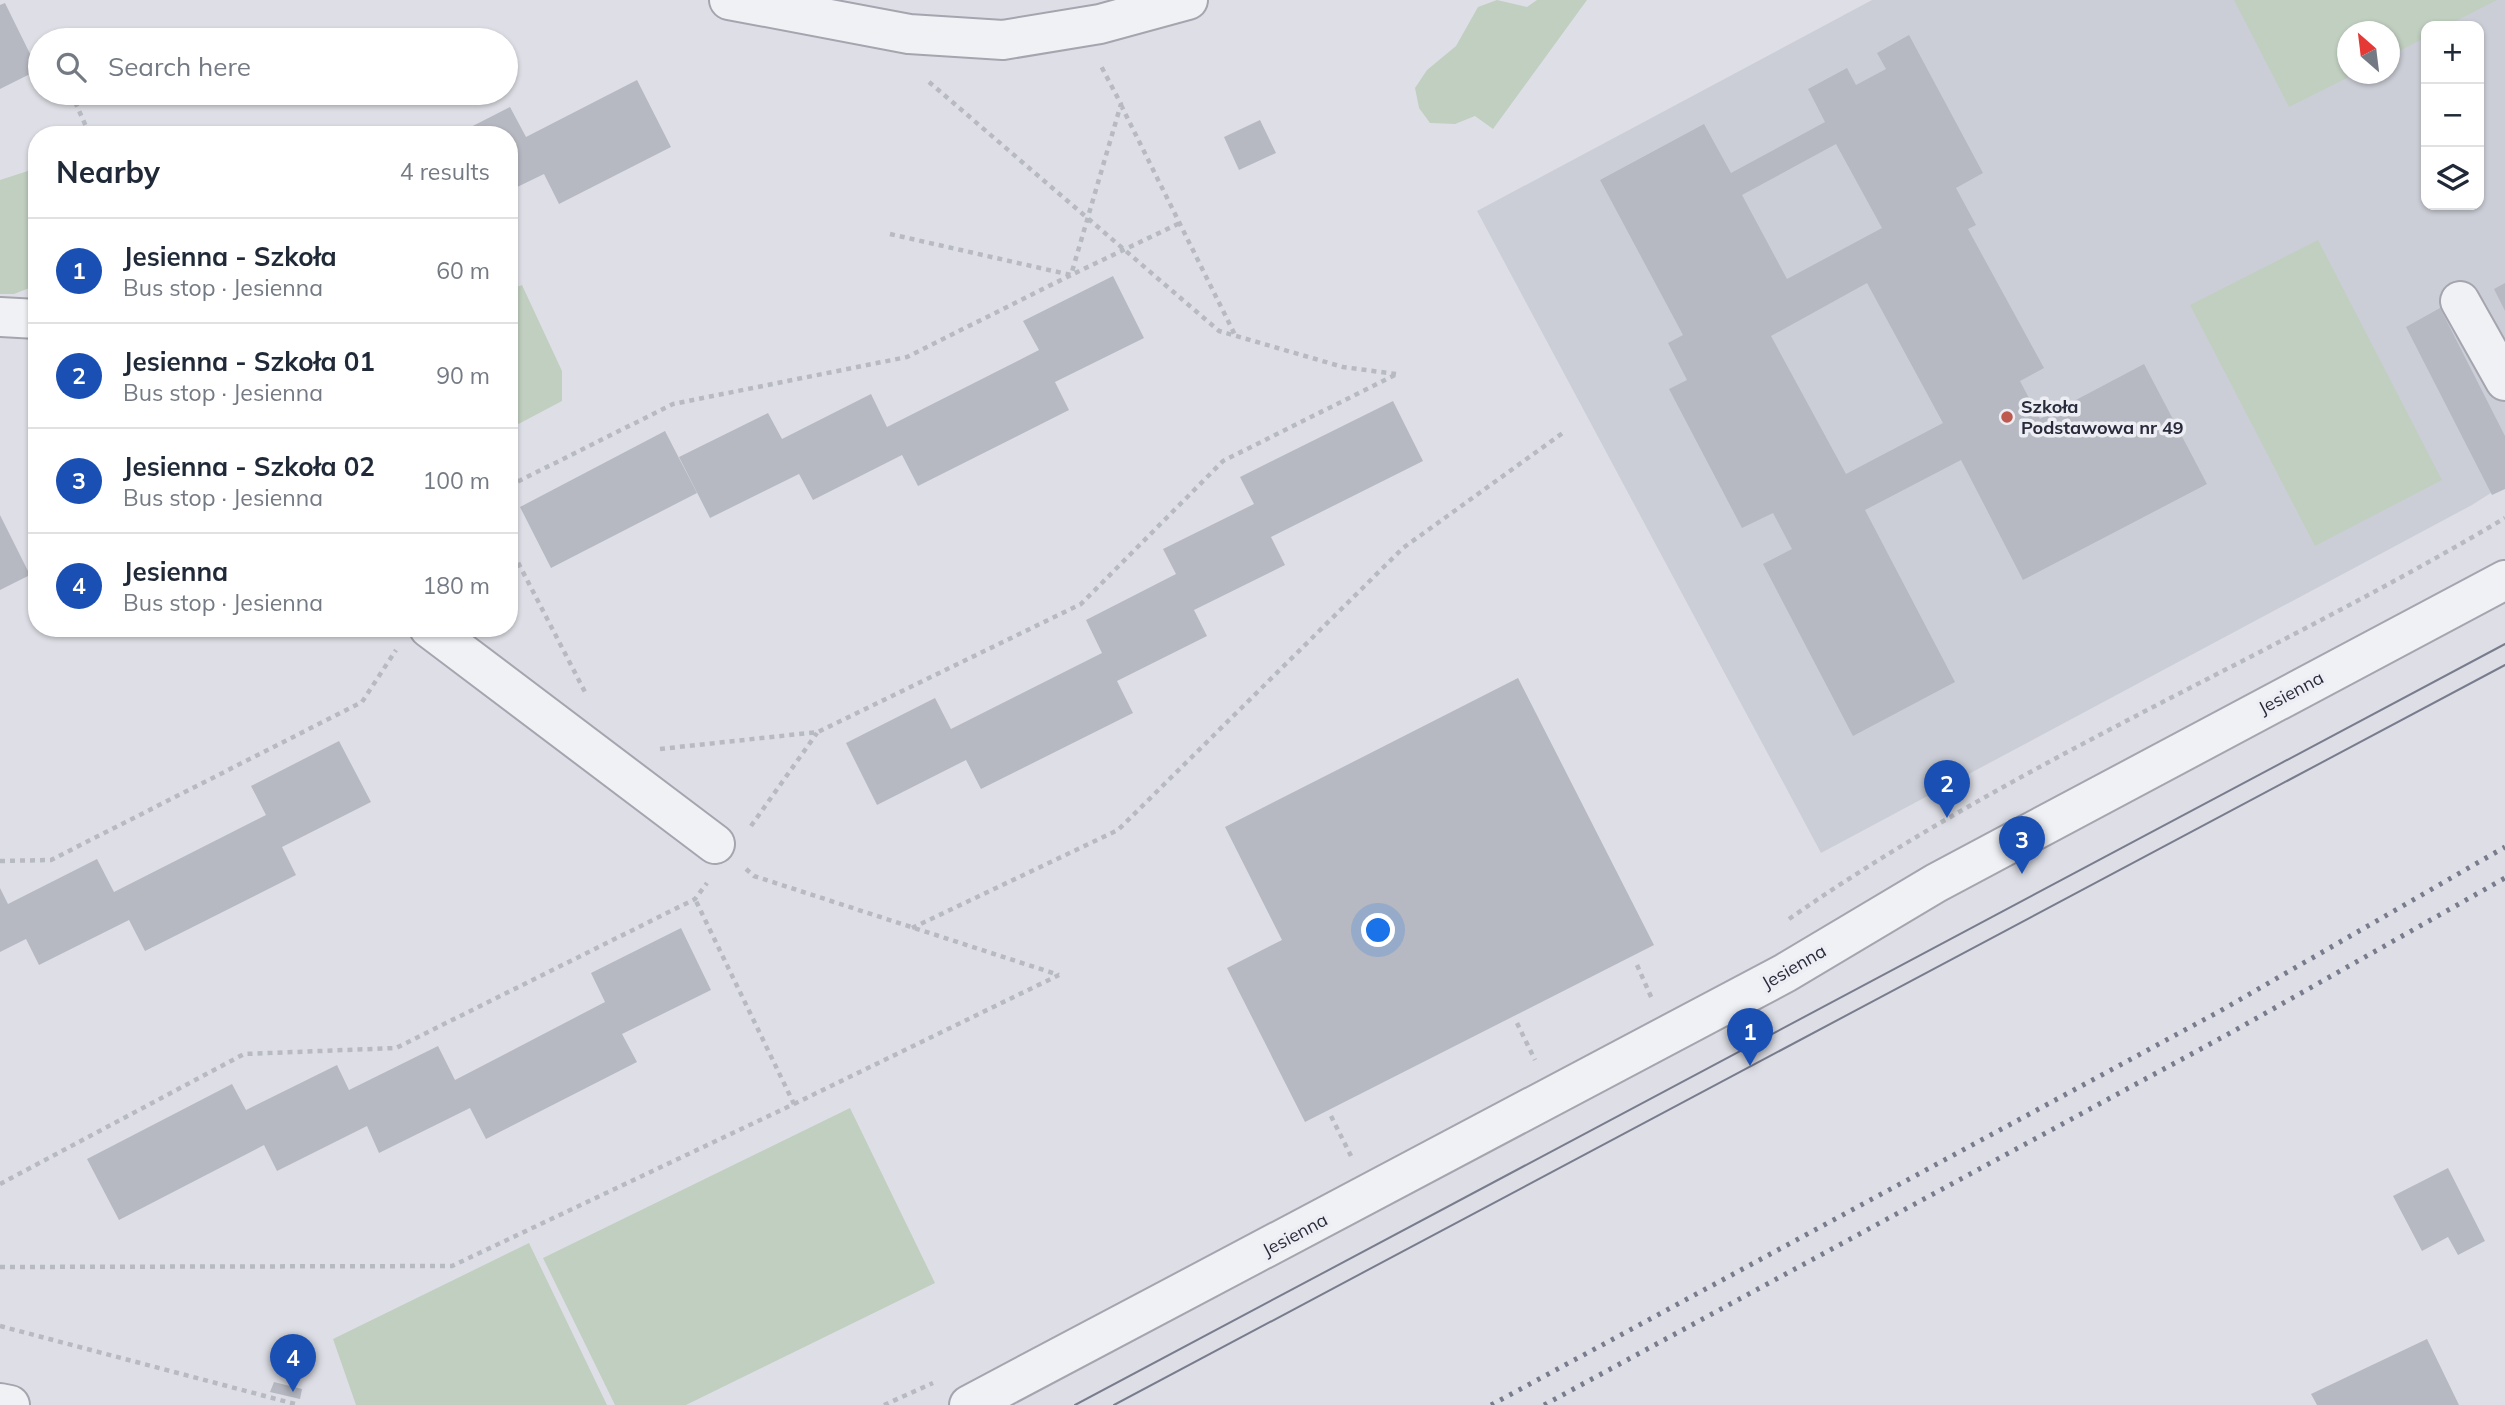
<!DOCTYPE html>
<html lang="en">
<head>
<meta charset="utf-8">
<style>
	body { margin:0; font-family:Mulish,sans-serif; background:#f6f6f7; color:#1f2937 }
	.controls { position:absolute; right:21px; top:21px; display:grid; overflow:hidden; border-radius:14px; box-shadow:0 2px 5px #0004 }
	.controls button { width:63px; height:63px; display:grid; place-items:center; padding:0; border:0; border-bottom:2px solid #e0e1e3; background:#fff; color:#1f2937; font:35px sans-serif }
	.compass { position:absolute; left:2337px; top:21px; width:63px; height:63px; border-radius:50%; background:#fff; box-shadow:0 2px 5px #0004; rotate:332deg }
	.you { position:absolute; left:1379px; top:931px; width:24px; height:24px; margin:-18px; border:5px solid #fff; border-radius:50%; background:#1a73e8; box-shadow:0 0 0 10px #1a73e833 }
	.badge { display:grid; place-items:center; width:46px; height:46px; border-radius:50%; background:#b45309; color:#fff; font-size:23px; font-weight:700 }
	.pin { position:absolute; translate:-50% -58px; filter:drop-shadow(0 2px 4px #0008) }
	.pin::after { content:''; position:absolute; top:37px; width:24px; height:21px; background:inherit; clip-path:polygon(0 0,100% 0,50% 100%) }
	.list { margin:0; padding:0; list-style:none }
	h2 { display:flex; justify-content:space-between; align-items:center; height:91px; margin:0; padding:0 28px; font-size:30px }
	h2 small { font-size:23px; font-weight:400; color:#747a83 }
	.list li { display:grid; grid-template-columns:46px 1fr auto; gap:21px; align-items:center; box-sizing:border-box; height:105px; padding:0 28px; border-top:2px solid #e0e1e3 }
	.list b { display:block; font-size:26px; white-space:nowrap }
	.list p { margin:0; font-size:23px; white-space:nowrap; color:#747a83 }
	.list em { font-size:23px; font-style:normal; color:#747a83 }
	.icon { flex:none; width:38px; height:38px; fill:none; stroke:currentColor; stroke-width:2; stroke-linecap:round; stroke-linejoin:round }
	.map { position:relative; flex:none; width:2505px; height:1405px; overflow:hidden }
	.search { position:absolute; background:#fff; box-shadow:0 2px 5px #0004; left:28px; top:28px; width:490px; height:77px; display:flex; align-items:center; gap:18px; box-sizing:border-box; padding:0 24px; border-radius:38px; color:#747a83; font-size:26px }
	.panel { position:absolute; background:#fff; box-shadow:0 2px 5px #0004; left:28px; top:126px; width:490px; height:511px; border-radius:28px }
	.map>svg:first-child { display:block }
</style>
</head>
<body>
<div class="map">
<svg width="2505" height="1405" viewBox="0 0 2505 1405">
	<rect width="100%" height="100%" fill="#dedfe6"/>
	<!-- built -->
	<path fill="#ccced7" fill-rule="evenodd" d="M1872 0H2505V484L2472 505 1821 853 1477 211ZM2426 26H2479V205H2426ZM2348 32H2390V74H2348Z"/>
	<!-- green -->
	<path fill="#c0cfc0" d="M1497 0 1527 7 1537 0H1587L1493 129 1475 116 1455 124 1430 123 1419 108 1415 88 1427 70 1456 46 1478 7Z
		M2234 0H2497L2446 26H2426V37L2390 56V32H2348V74H2355L2289 107Z
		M37 168V285L14 294H0V180Z
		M2318 240 2442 480 2315 546 2190 305Z
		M522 285 562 371V401L509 429V290Z
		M850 1108 935 1283 686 1405H615L543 1258Z
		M529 1243 607 1405H356L333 1339Z"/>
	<!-- building -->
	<path fill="#b6b8c2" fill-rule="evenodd" d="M5 3 38 70 0 89V5Z
		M1909 35 1983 173 1956 188 1976 225 1968 229 2044 368 2020 381 2040 419 2144 364 2207 484 2023 580 1961 460 1865 510 1955 682 1853 736 1763 564 1792 549 1773 513 1742 528 1669 389 1687 380 1668 343 1683 335 1600 180 1704 124 1731 173 1825 122 1808 89 1847 68 1856 85 1886 69 1877 53ZM1836 144 1882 228 1787 279 1742 195ZM1867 283 1943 423 1846 474 1771 336Z
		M637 80 671 147 559 204 544 174 509 191V135H455L510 107 526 137Z
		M1260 120 1276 153 1239 170 1224 137Z
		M1113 276 1144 338 1055 382 1069 410 918 486 902 455 813 500 799 474 710 518 679 457 768 413 782 439 871 394 887 427 1039 350 1023 321Z
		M2505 283V311L2494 289Z
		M2440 308 2505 436V489L2492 495 2406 327Z
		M1393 401 1423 461 1271 537 1285 565 1194 610 1207 636 1117 681 1133 713 981 789 966 760 877 805 846 743 935 698 951 729 1102 653 1086 620 1176 574 1163 549 1254 504 1240 477Z
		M665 431 697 493 551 568 520 507Z
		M0 515 30 575 0 590Z
		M1518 678 1654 945 1305 1122 1227 968 1282 940 1225 827Z
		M339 741 371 802 282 847 296 875 145 951 129 920 39 965 26 939 0 952V888L8 904 97 859 114 892 266 815 251 786Z
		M681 928 711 990 622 1034 637 1062 486 1139 470 1108 379 1153 367 1126 277 1171 264 1145 119 1220 87 1159 232 1084 246 1110 337 1065 349 1090 438 1046 455 1080 605 1002 591 973Z
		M2448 1168 2485 1241 2458 1255 2448 1237 2422 1251 2393 1196Z
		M2427 1339 2459 1405H2317L2311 1394Z
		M274 1382 302 1389 300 1399 270 1392Z"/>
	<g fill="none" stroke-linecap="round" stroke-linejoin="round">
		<defs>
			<path id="minor" d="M729 0 909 34 1003 40 1100 24 1188 0
				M2460 301 2505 381
				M0 317 37 319
				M429 628 715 844
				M0 1403 10 1405
				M969 1405 1785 973 1936 883 2505 580"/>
		</defs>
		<!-- minor casing -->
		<use href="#minor" stroke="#a4a5af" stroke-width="42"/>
		<!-- path -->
		<path stroke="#b8bac1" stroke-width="4.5" stroke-dasharray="5 5" stroke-linecap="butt" d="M929 82 1219 331 1343 367 1396 374
			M71 93 89 133
			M1121 105 1235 335
			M890 234 1071 275 1180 223
			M30 446 37 435
			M509 486 673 404 907 357 1071 275 1121 104 1100 64
			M509 545 586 694
			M660 749 818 732 1081 604 1223 461 1397 374
			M751 826 817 733
			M0 861 51 860 362 702 396 650
			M746 869 754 876 1059 975
			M1789 919C2014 762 2270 658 2505 518
			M912 928 1118 830 1403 548 1564 432
			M1637 965 1652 999
			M1517 1023 1535 1060
			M794 1104 1059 975
			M1331 1116 1351 1156
			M0 1184 244 1054 396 1048 695 899 707 883
			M0 1267 452 1266 794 1104 695 899
			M0 1326 299 1405
			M884 1405 933 1383"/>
		<!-- minor -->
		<use href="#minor" stroke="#f0f1f5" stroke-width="38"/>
		<!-- tram -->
		<path stroke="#797c8d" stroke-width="2" d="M1075 1405 2505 644
			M1114 1405 2505 665"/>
		<!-- rail -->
		<path stroke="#797c8d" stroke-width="5" stroke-dasharray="3.5 7" stroke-linecap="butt" d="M1491 1405 2220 1011 2505 847
			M1544 1405 2232 1032 2505 878"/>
	</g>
	<!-- markers -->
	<circle fill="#be5950" stroke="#edeef4" stroke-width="2.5" cx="2007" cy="417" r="7"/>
	<g text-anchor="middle" stroke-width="7" stroke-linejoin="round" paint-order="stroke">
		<!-- poi labels -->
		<g font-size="18" font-weight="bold" fill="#292b3b" stroke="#edeef4" text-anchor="start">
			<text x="2021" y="413">Szkoła<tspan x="2021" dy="21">Podstawowa nr 49</tspan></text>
		</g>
		<!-- street labels -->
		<g font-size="18" fill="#292b3b" stroke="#edeef4">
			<text transform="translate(2291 693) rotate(-28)" y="6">Jesienna</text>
			<text transform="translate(1794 967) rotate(-30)" y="6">Jesienna</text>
			<text transform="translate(1295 1235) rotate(-28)" y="6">Jesienna</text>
		</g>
	</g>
</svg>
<div class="controls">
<button>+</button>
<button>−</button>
<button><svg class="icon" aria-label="layers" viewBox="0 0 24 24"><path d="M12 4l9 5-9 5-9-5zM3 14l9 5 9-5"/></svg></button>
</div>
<svg class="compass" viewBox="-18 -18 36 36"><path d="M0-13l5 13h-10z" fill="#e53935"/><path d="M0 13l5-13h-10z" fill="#747a83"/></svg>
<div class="you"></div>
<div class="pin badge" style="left:1750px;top:1066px;background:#1a4fb4">1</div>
<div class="pin badge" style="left:1947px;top:818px;background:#1a4fb4">2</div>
<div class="pin badge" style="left:2022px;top:874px;background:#1a4fb4">3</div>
<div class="pin badge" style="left:293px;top:1392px;background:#1a4fb4">4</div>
<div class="search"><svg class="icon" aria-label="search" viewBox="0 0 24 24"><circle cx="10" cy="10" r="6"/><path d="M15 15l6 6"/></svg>Search here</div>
<section class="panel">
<h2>Nearby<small>4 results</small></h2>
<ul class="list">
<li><span class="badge" style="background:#1a4fb4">1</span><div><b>Jesienna - Szkoła</b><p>Bus stop · Jesienna</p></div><em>60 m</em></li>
<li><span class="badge" style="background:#1a4fb4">2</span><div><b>Jesienna - Szkoła 01</b><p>Bus stop · Jesienna</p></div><em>90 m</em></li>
<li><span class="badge" style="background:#1a4fb4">3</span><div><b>Jesienna - Szkoła 02</b><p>Bus stop · Jesienna</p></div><em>100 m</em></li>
<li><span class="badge" style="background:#1a4fb4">4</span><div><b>Jesienna</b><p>Bus stop · Jesienna</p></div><em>180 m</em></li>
</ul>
</section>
</div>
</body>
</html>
